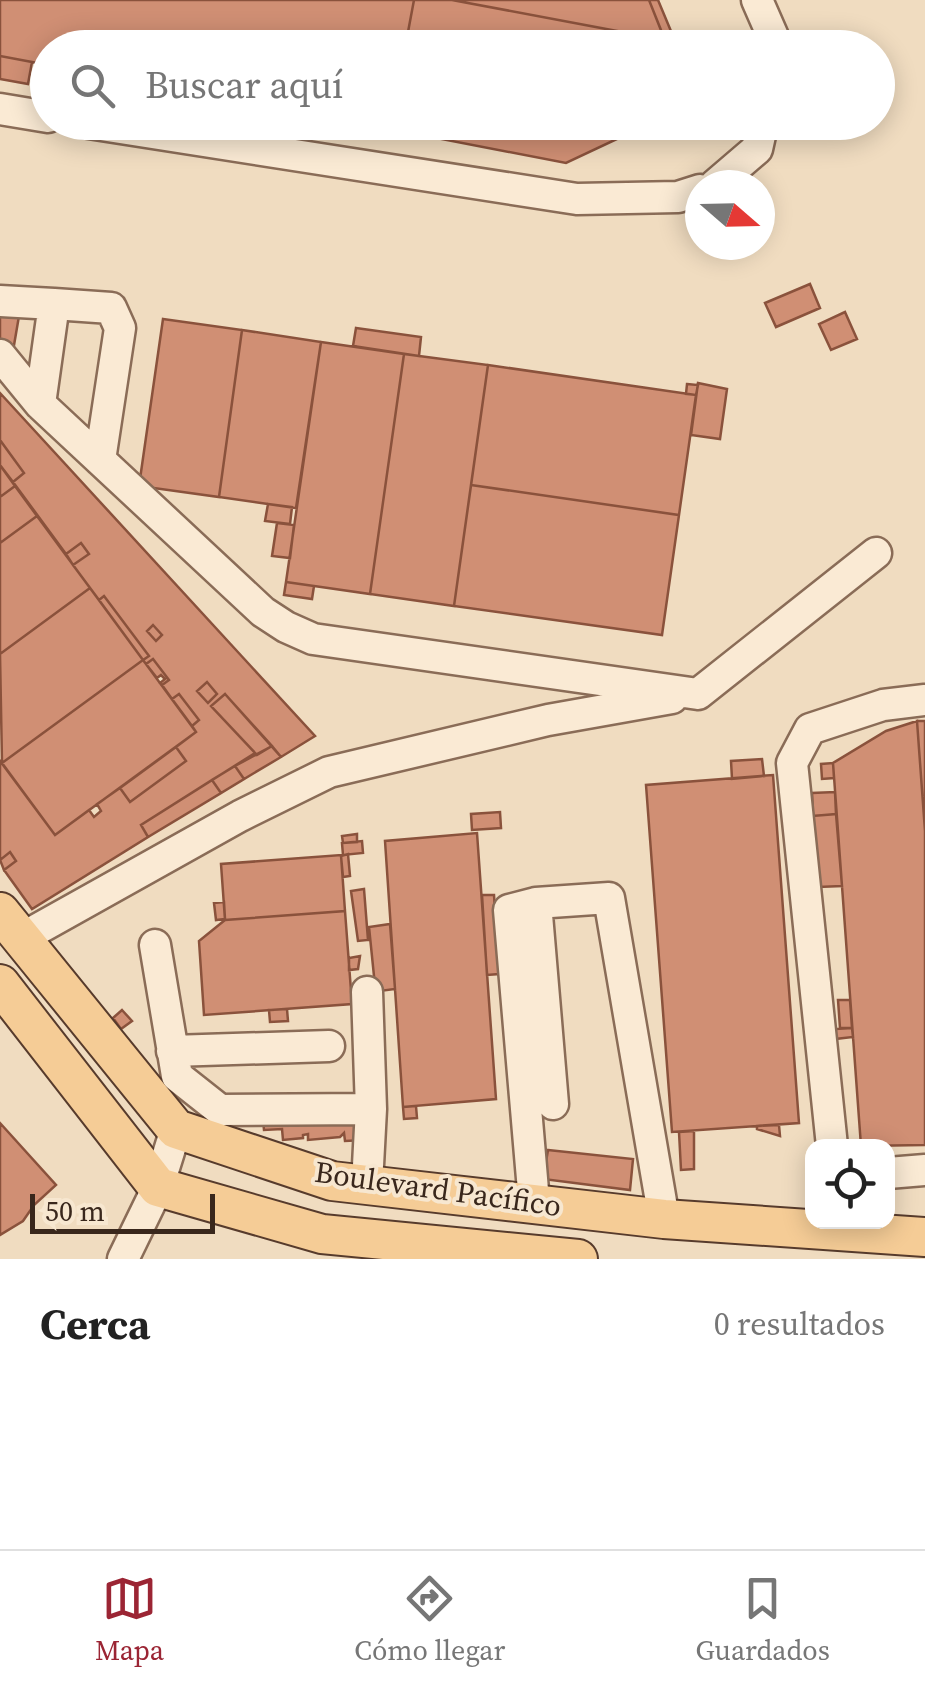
<!DOCTYPE html>
<html lang="es">
<head>
<meta charset="utf-8">
<style>
	body { margin:0; font-family:"Source Serif 4",serif; background:#f2f2f2; color:#222 }
	.controls { position:absolute; right:30px; bottom:30px; display:grid; overflow:hidden; border-radius:20px; box-shadow:0 5px 25px #0003 }
	.controls button { width:90px; height:90px; display:grid; place-items:center; padding:0; border:0; border-bottom:2px solid #e0e0e0; background:#fff; color:#222; font:50px sans-serif }
	.compass { position:absolute; left:685px; top:170px; width:90px; height:90px; border-radius:50%; background:#fff; box-shadow:0 5px 25px #0003; rotate:110deg }
	.scale { position:absolute; left:30px; bottom:25px; width:185px; box-sizing:border-box; padding-left:10px; border:5px solid #39271c; border-top:0; font-size:28px; line-height:35px; white-space:nowrap; color:#39271c; -webkit-text-stroke:8px #f7e7d0; paint-order:stroke }
	.list { margin:0; padding:0; list-style:none }
	h2 { display:flex; justify-content:space-between; align-items:center; height:130px; margin:0; padding:0 40px; font-size:42px }
	h2 small { font-size:32px; font-weight:400; color:#767676 }
	.icon { flex:none; width:55px; height:55px; fill:none; stroke:currentColor; stroke-width:2; stroke-linecap:round; stroke-linejoin:round }
	.map { position:relative; flex:none; width:925px; height:1259px; overflow:hidden }
	.search { position:absolute; background:#fff; box-shadow:0 5px 25px #0003; left:30px; right:30px; top:30px; height:110px; display:flex; align-items:center; gap:25px; box-sizing:border-box; padding:0 35px; border-radius:55px; color:#767676; font-size:38px }
	.sheet { height:290px; background:#fff }
	nav { display:flex; justify-content:space-around; align-items:center; box-sizing:border-box; height:140px; border-top:2px solid #e0e0e0; background:#fff; font-size:28px; color:#767676 }
	nav a { display:grid; justify-items:center; gap:5px }
	nav .on { color:#9b2534 }
	.map>svg:first-child { display:block }
</style>
</head>
<body>
<div class="map">
<svg width="925" height="1259" viewBox="0 0 925 1259">
	<rect width="100%" height="100%" fill="#f0dcc0"/>
	<!-- building -->
	<path fill="#d08f74" stroke="#8a523c" stroke-width="2.5" fill-rule="evenodd" d="M0 0H414L405 48H48V65L0 56Z
		M414 0H452L665 40 668 48H405Z
		M452 0H649L665 40Z
		M649 0H658L678 48H668Z
		M0 56 32 62 28 84 0 79Z
		M353 122H391L390 129Z
		M391 122H653L566 163 390 129Z
		M810 284 820 308 776 327 765 303Z
		M845 312 857 339 831 350 819 324Z
		M0 313 19 316 13 351 0 342Z
		M163 319 242 330 219 497 139 486Z
		M356 328 421 337 419 356 353 346Z
		M242 330 321 342 296 508 219 497Z
		M321 342 404 354 370 594 286 582Z
		M404 354 488 365 454 606 370 594Z
		M488 365 696 395 679 515 471 485Z
		M698 383 727 389 720 439 691 435Z
		M687 384 698 385 696 395 686 394Z
		M0 393 315 736 281 757 225 694 211 706 255 753 141 825 148 837 32 909 4 870 16 861 10 852 0 860V761L55 835 89 810 94 817 101 811 97 804 120 788 130 802 186 761 176 747 196 732 192 726 199 720 179 694 172 699 162 685 169 680 153 659 146 664 143 660 149 656 104 596 99 600 73 565 89 554 81 543 66 554 13 482 24 473 0 440ZM153 625 162 635 156 641 147 631ZM207 682 217 694 208 703 197 691Z
		M0 440 24 473 13 482 0 465Z
		M0 465 15 486 0 497Z
		M471 485 679 515 662 635 454 606Z
		M15 486 37 516 0 543V497Z
		M268 504 292 507 290 524 265 521Z
		M37 516 90 588 0 654V543Z
		M277 523 294 525 290 558 272 556Z
		M81 543 89 554 73 565 66 554Z
		M286 582 314 586 312 599 284 595Z
		M90 588 143 660 2 763 0 654Z
		M104 596 149 656 143 660 99 600Z
		M153 625 162 635 156 641 147 631Z
		M153 659 169 680 162 685 160 683 165 679 161 675 157 678 146 664Z
		M143 660 196 732 55 835 2 763Z
		M207 682 217 694 208 703 197 691Z
		M179 694 199 720 192 726 172 699Z
		M225 694 272 746 257 755 211 706Z
		M917 721 925 831V1145L861 1146 833 763 886 731Z
		M917 721H925V831Z
		M272 746 281 757 244 779 235 766Z
		M176 747 186 761 130 802 120 788Z
		M762 759 764 776 732 779 731 761Z
		M833 763 834 778 822 779 821 764Z
		M235 766 244 779 221 793 212 780Z
		M773 775 799 1123 672 1132 646 785Z
		M212 780 221 793 148 837 141 825Z
		M835 792 836 814 813 816 812 793Z
		M500 812 501 828 472 830 471 814Z
		M836 814 842 886 818 887 813 816Z
		M477 833 496 1099 403 1107 385 841Z
		M357 834V842L343 843 342 836Z
		M362 841 363 853 343 855 342 843Z
		M10 852 16 861 4 870 0 860Z
		M348 854 350 876 343 877 341 856Z
		M341 855 345 911 225 920 221 864Z
		M364 889 368 940 358 941 351 891Z
		M482 895H494L499 974 487 975Z
		M224 902 225 919 216 920 214 903Z
		M345 911 352 1004 204 1015 199 941 225 920Z
		M390 924 395 989 380 991 375 986 369 927Z
		M360 956 358 969 349 970V958Z
		M838 1000H850L852 1028H840Z
		M287 1009 288 1021 270 1022 269 1010Z
		M122 1010 132 1021 121 1029 113 1018Z
		M852 1028 853 1037 835 1039V1029Z
		M416 1106 417 1118 404 1119 403 1107Z
		M363 1113 365 1140 345 1141 344 1133 340 1137 308 1140V1134L303 1135V1138L283 1140 282 1129 264 1130 263 1120Z
		M0 1123 56 1185 34 1205 23 1221 0 1235Z
		M779 1125 780 1136 757 1129V1126Z
		M694 1131V1169L681 1170 679 1132Z
		M548 1150 633 1159 630 1190 543 1179Z"/>
	<g fill="none" stroke-linecap="round" stroke-linejoin="round">
		<defs>
			<path id="minor" d="M757 0 778 48
				M0 109 48 117
				M82 122 577 199 678 197 700 190
				M715 185 757 149 763 122
				M0 301 54 304
				M0 355 40 404 263 612 286 627 313 639 698 694 876 553
				M40 404 54 304 111 308 120 328 100 460
				M536 903 553 1104
				M20 939 240 816 329 772 548 720 672 698
				M155 945 177 1076 220 1110 371 1109
				M367 992 371 1109 367 1184
				M172 1051 329 1046
				M832 1146 792 763 810 729 883 705 925 700
				M888 1173 925 1170
				M534 1202 509 910 536 903 609 898 664 1219
				M123 1259 158 1187 176 1129"/>
			<path id="major" d="M0 912 176 1129 332 1181 664 1219 925 1237
				M0 984 158 1187 322 1234 578 1259"/>
		</defs>
		<!-- minor casing -->
		<use href="#minor" stroke="#8a6c57" stroke-width="35"/>
		<!-- major casing -->
		<use href="#major" stroke="#573b2c" stroke-width="42"/>
		<!-- minor -->
		<use href="#minor" stroke="#faead4" stroke-width="30"/>
		<!-- major -->
		<use href="#major" stroke="#f5cc96" stroke-width="38"/>
	</g>
	<g text-anchor="middle" stroke-width="8" stroke-linejoin="round" paint-order="stroke">
		<!-- street labels -->
		<g font-size="30" fill="#39271c" stroke="#f7e7d0">
			<text transform="translate(438 1189) rotate(8)" y="10">Boulevard Pacífico</text>
		</g>
	</g>
</svg>
<div class="controls">
<button><svg class="icon" aria-label="locate" viewBox="0 0 24 24"><circle cx="12" cy="12" r="6"/><path d="M12 2v4M12 18v4M2 12h4M18 12h4"/></svg></button>
</div>
<svg class="compass" viewBox="-18 -18 36 36"><path d="M0-13l5 13h-10z" fill="#e53935"/><path d="M0 13l5-13h-10z" fill="#767676"/></svg>
<div class="scale">50 m</div>
<div class="search"><svg class="icon" aria-label="search" viewBox="0 0 24 24"><circle cx="10" cy="10" r="6"/><path d="M15 15l6 6"/></svg>Buscar aquí</div>
</div>
<section class="sheet">
<h2>Cerca<small>0 resultados</small></h2>
<ul class="list">
</ul>
</section>
<nav>
<a class="on"><svg class="icon" aria-label="map" viewBox="0 0 24 24"><path d="M3 6l6-2 6 2 6-2v14l-6 2-6-2-6 2zM9 4v14M15 6v14"/></svg>Mapa</a>
<a><svg class="icon" aria-label="directions" viewBox="0 0 24 24"><path d="M12 3l9 9-9 9-9-9zM9 14v-3h6M13 9l2 2-2 2"/></svg>Cómo llegar</a>
<a><svg class="icon" aria-label="saved" viewBox="0 0 24 24"><path d="M7 4h10v16l-5-4-5 4z"/></svg>Guardados</a>
</nav>
</body>
</html>
